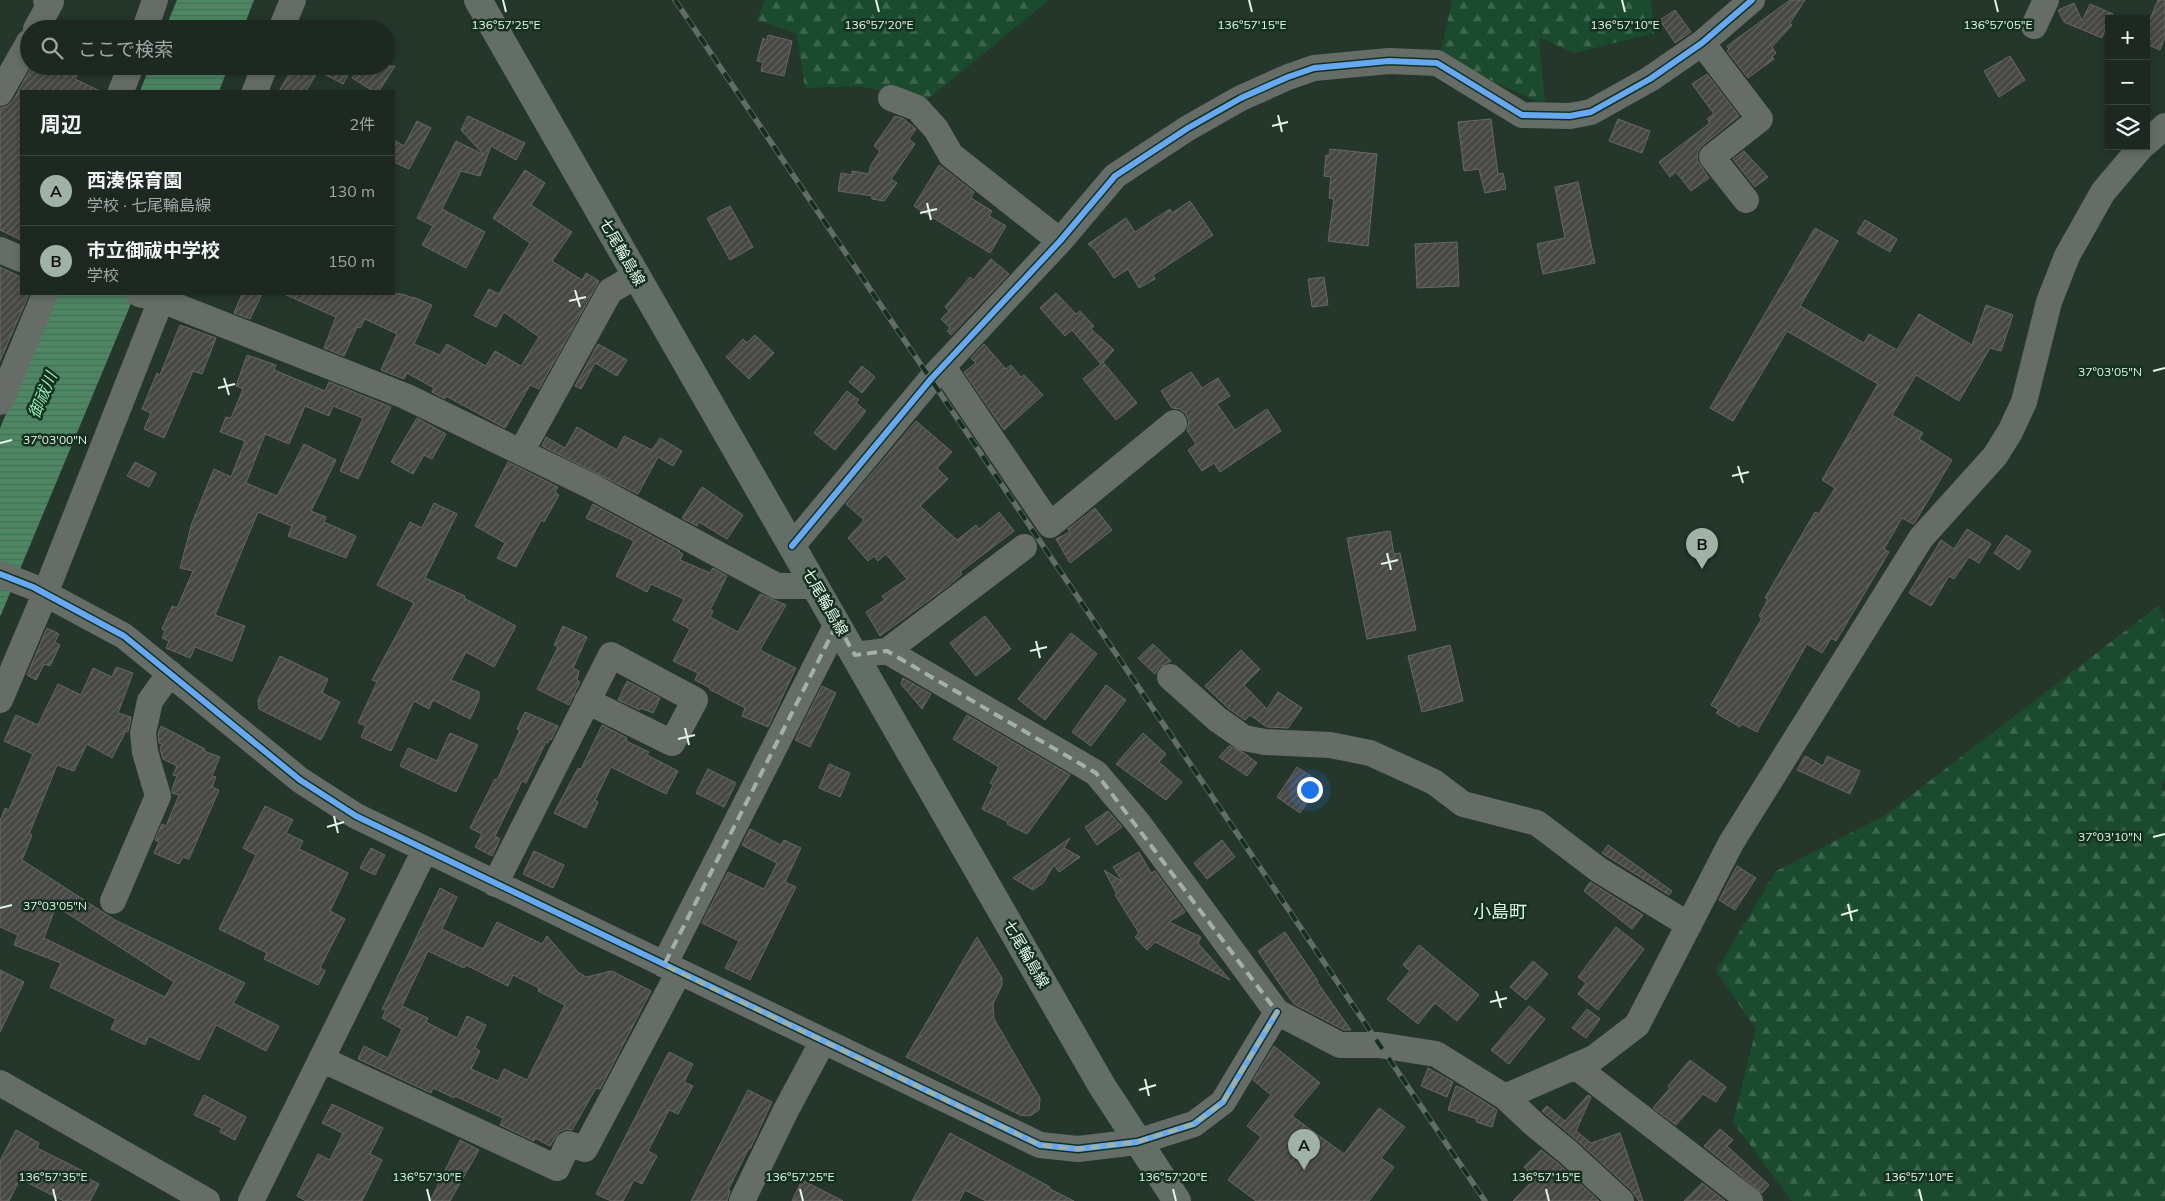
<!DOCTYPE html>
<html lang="ja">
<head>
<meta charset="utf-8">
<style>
	body { margin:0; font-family:Mulish,"Noto Sans JP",sans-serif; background:#29342d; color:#f1f3f6 }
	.controls { position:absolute; right:15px; top:15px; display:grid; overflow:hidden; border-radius:0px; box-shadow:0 2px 8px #0003 }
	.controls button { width:45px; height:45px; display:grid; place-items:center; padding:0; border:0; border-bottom:1px solid #3a443e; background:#1c2820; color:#f1f3f6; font:25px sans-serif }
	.you { position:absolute; left:1309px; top:789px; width:18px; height:18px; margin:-12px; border:4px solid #fff; border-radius:50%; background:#1a73e8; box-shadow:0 0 0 8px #1a73e833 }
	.badge { display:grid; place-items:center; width:32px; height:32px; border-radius:50%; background:#a0b2a6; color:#111; font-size:16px; font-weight:700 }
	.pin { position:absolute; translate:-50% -41px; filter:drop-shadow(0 1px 2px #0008) }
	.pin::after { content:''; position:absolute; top:26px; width:18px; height:15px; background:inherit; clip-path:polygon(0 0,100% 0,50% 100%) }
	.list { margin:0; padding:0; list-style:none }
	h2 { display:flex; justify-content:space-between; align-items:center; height:65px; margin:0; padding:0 20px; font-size:21px }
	h2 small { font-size:16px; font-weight:400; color:#a0a6a5 }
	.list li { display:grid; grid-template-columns:32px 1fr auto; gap:15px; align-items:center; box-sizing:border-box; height:70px; padding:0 20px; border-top:1px solid #3a443e }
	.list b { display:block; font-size:19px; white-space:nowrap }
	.list p { margin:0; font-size:16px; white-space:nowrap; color:#a0a6a5 }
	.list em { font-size:16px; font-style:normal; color:#a0a6a5 }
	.icon { flex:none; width:28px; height:28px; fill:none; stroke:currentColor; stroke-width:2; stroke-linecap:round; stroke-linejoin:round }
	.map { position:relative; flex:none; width:2165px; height:1201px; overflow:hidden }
	.search { position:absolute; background:#1c2820; box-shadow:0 2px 8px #0003; left:20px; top:20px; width:375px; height:55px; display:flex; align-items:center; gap:12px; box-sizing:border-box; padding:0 18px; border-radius:28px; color:#a0a6a5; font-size:19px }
	.panel { position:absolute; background:#1c2820; box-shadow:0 2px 8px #0003; left:20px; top:90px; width:375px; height:205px; border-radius:0px }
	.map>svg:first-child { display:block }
</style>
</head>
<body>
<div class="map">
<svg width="2165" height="1201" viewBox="0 0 2165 1201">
	<defs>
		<pattern id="forest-firs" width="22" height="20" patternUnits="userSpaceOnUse" patternTransform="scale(1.25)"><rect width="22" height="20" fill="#1b4b2f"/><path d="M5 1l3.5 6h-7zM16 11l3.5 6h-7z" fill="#3c664d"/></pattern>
		<pattern id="water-rules" width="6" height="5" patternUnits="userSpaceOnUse" patternTransform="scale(1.25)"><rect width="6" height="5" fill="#4d8763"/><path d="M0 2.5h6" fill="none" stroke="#496e57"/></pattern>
		<pattern id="building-hatch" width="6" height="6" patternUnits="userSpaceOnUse" patternTransform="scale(1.25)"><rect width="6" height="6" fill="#474846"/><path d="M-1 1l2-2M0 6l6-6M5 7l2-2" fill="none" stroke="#616361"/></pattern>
	</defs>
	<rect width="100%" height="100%" fill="#25362b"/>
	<!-- forest -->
	<path fill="url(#forest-firs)" d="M765 0H1049L928 99 859 86 805 88 797 34 757 20Z
		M1452 0H1651L1654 33 1574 53 1539 37 1545 105 1440 57Z
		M2159 605 2165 623V779L2161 789 2165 791V1201H1792L1733 1122 1756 1029 1716 971 1776 871 1884 816Z"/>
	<!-- water -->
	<path fill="url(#water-rules)" d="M177 0H254L243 29H165Z
		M150 66H229L219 91H140Z
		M56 294H135L0 617V428Z"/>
	<!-- building -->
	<path fill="url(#building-hatch)" stroke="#686866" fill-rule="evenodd" d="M1790 0H1805L1790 23 1792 25 1772 47 1776 53 1772 57 1774 59 1748 78 1727 51 1729 49 1727 46Z
		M2158 0H2165V37L2160 50 2146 44V29Z
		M2074 3 2082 21 2090 4 2113 14 2109 19 2102 38 2064 22 2058 10Z
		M1675 10 1691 32 1675 43 1660 20Z
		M768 35 792 41 784 76 761 71 763 62 757 61 763 38 767 40Z
		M2010 56 2025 80 1999 97 1984 71Z
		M32 66H82L75 79 100 91H21V240L0 230V108L7 106 13 101Z
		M294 66H353L343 84 318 71 306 91H279Z
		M360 66H395L379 91H373L352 78Z
		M1707 74 1739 116 1703 145 1698 151 1697 160 1709 178 1691 191 1676 172 1670 177 1659 162 1710 123 1707 119 1714 114 1692 84Z
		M468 116 525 143 516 160 491 146 480 176 461 171 442 209 485 232 466 268 422 245 433 226 417 218 456 141 484 155 461 130Z
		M895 116 904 119 916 129 909 139 915 144 891 179 897 183 884 201 872 199V196L838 191 841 173 852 175V171L869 174 871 165 880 151 874 146Z
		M1491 119 1498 174 1503 173 1506 189 1485 193 1479 169 1464 171 1458 122Z
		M1618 119 1650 131 1642 153 1609 141Z
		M417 121 431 128 409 169 394 162V140L404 146Z
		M1330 149 1377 154 1368 246 1328 241 1334 199 1329 198 1331 177 1324 176 1326 155 1329 156Z
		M1744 151 1768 177 1755 187 1733 159Z
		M939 165 974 192 971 198 992 211 989 216 1006 226 990 253 914 206Z
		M525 170 545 183 531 205 572 232 552 261 582 280 586 273 599 281 539 389 530 385 505 428 446 396 445 399 432 392 434 388 407 373 404 379 381 370 397 334 365 319 360 328 357 327 344 356 324 348 336 317 284 294H402L413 298V297L432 305 414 344 440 355 447 344 486 366 495 351 521 366 539 337 504 312 496 327 474 316 489 289 499 294 530 243 493 218Z
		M1578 182 1595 263 1543 274 1537 244 1565 238 1555 187Z
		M1190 201 1213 235 1153 275 1155 279 1139 288 1128 269 1114 278 1095 250 1088 244 1126 218 1135 232 1170 209 1172 213Z
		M730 206 753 247 730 260 707 218Z
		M1865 220 1897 239 1890 252 1857 233Z
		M1815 228 1838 241 1800 306 1864 343 1869 334 1897 350 1919 314 1972 345 1986 305 2013 315 2001 351 1990 348 1959 401 1916 375 1892 415 1923 433 1919 439 1952 460 1915 522 1913 524 1902 518 1884 549 1889 552 1836 641 1831 638 1822 653 1807 644 1757 732 1742 724 1740 727 1716 713 1719 710 1711 705 1762 618 1759 616 1768 599 1765 598 1815 512 1819 514 1835 488 1822 480 1878 384 1787 331 1733 421 1710 408Z
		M1457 242 1459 286 1417 288 1415 244Z
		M991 259 1009 274 951 335 947 331 950 328 941 319 949 311 945 307 970 277 973 280Z
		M0 267 21 277V294H29L0 361Z
		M1324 277 1328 305 1312 307 1308 279Z
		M1056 293 1076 314 1080 311 1094 326 1091 329 1114 350 1103 362 1137 403 1116 420 1083 379 1101 364 1072 330 1065 336 1040 308Z
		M242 294H262L250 319 234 313Z
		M180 325 216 338 202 374 193 371 164 438 144 429 151 413 142 409 157 373 160 375Z
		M755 335 774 353 749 379 726 357 743 339 747 343Z
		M598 344 627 360 617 376 595 363 581 389 575 386Z
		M984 344 1006 369 1011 365 1021 377 1024 375 1043 395 1004 430 964 372 976 363 971 358Z
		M247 355 276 365 274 370 325 391 329 382 391 407 358 479 340 471 363 418 333 406 329 416 305 406 289 444 265 434 246 483 277 496 304 444 336 460 311 511 326 517 324 522 356 536 346 558 288 536 292 526 258 512 215 615 245 626 232 661 195 647 190 658 166 648 169 641 162 638 165 631 162 629 172 606 177 608 193 571 180 568 192 523 214 469 231 477 245 441 220 432 226 417 231 418 243 389 236 386Z
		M862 366 875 377 862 393 849 382Z
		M1191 372 1202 388 1218 378 1230 396 1217 404 1235 430 1267 409 1281 431 1220 472 1214 463 1202 471 1188 450 1196 444 1187 430 1189 421 1186 414 1180 409 1172 408 1161 391Z
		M847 391 859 400 856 403 866 411 835 450 814 433Z
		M417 418 446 434 432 459 424 455 413 474 391 462Z
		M916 421 952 452 937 468 948 479 920 506 957 540 976 525 979 529 999 512 1014 531 960 572 962 574 947 587 880 636 866 612 885 600 882 596 907 579 886 554 878 561 874 556 868 561 848 538 864 520 846 504Z
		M577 427 617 450 624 436 652 450 660 438 682 451 673 466 658 457 638 494 542 446 546 437 565 448Z
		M135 462 156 473 149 487 127 476Z
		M508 462 558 487 555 492 559 495 544 522 541 520 516 567 497 558 505 543 475 526Z
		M702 487 743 515 727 539 699 522 697 526 682 518Z
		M434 503 457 514 425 578 465 596 464 598 516 626 494 667 466 652 451 680 479 692V699L470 719 433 700 429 709 414 701 391 751 361 737 366 726 358 723 377 682 372 680 414 603 377 585 410 522 422 528Z
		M593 504 680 551 679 552 683 554 680 560 710 573 713 568 727 576 710 610 713 611 710 617 738 632 760 594 786 605 760 650 796 668 768 727 742 716 745 708 709 689 710 688 695 680 698 673 673 661 690 629 673 620 684 599 651 584 647 592 616 576 634 541 586 518Z
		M1095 508 1112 530 1070 563 1056 539 1070 532 1068 529Z
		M1967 529 1991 544 1979 563 1969 557 1954 579 1949 576 1931 606 1909 593 1941 540 1954 549Z
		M1390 531 1394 554 1400 553 1416 630 1367 639 1347 538Z
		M2006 535 2031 551 2019 570 1994 553Z
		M985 616 1011 649 976 676 950 643Z
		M563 626 587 637 573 668 579 671 577 680 580 682 569 705 537 689 558 647 554 645Z
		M47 628 59 634 55 642 60 645 50 666 44 664 36 680 27 675Z
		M1071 633 1097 654 1045 720 1018 699Z
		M1153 644 1171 661 1159 667 1155 674 1138 658Z
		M1450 645 1463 701 1422 712 1408 656Z
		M1241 650 1260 669 1244 685 1267 709 1278 692 1302 708 1288 728 1267 727 1250 715 1245 720 1229 709 1205 686Z
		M280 656 328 679 322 693 340 702 321 740 259 709 258 700Z
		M116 667 133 673 118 713 131 717 128 732 126 731 112 758 87 744 74 771 57 765 29 834 32 835 22 860 115 920 245 983 233 1003 279 1026 266 1051 216 1025 199 1060 149 1036 145 1045 111 1029 116 1019 50 987 61 963 14 945 18 935 0 927V821L5 808 9 810 33 754 4 741 16 715 38 725 58 684 81 695 93 668 112 677ZM56 906 174 982 165 997 44 938Z
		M903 678 931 694 922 709 901 684Z
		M627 681 660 698 653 713 641 708 640 710 618 700Z
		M1106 685 1126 700 1091 746 1072 732Z
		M822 686 836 693 810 747 795 740Z
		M525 712 558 726 551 740 549 739 548 743 546 742 526 783 522 781 495 836 500 839 492 856 475 847 482 834 470 828 495 779 497 780 520 730 517 729Z
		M967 715 1070 775 1027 834 1007 824 1008 822 982 809 993 785 990 783 999 767 953 739Z
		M602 725 627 738 626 741 649 752 647 755 678 771 666 794 611 767 595 800 598 802 586 828 554 813 578 768 581 769Z
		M161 726 205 749 204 751 220 757 212 776 216 777 212 787 219 790 189 859 183 857 179 864 154 853 159 842 155 840 162 824 166 826 179 795 172 793V789L177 776 173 775 177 766 163 759 160 749 162 744 159 743 158 734Z
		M450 733 478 745 456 792 400 766 408 748 437 761Z
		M1143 733 1166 754 1159 762 1182 782 1166 800 1116 764Z
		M1229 746 1244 753 1257 763 1247 776 1219 757Z
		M1805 756 1823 766 1827 756 1860 771 1850 794 1797 770Z
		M829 764 850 773 840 797 819 788Z
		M1297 767 1321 783 1300 813 1277 797Z
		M708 769 736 783 724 807 696 793Z
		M265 806 293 820 286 833 303 841 299 849 348 873 330 911 345 919 320 968 325 971 318 985 264 959 267 953 219 929 256 855 243 848Z
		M1108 811 1122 827 1097 845 1085 827Z
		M750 829 781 845 784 840 801 848 785 882 796 887 750 980 725 968 739 941 702 923 728 872 764 889 777 863 742 845Z
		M1070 838 1064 848 1080 857 1059 872 1054 865 1043 883 1033 890 1013 878Z
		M1222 840 1235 857 1207 879 1194 863Z
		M1608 845 1672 891 1669 895 1602 853Z
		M371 848 385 855 375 875 360 868Z
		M534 851 564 865 553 888 523 874Z
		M1139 852 1151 873 1155 871 1185 912 1169 922 1201 937 1198 943 1230 980 1155 942 1147 950 1135 937 1139 933 1115 895 1117 894 1104 870 1123 882 1113 867Z
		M1737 866 1756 878 1735 910 1719 900Z
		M1590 882 1643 915 1632 929 1584 891Z
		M440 888 457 897 442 929 483 949 497 922 542 944 547 936 578 972 586 977 612 971 651 991 600 1089 596 1088 572 1130 566 1129 559 1132 550 1146 535 1138 534 1141 500 1125 503 1118 455 1096 454 1098 433 1088 431 1093 358 1059 364 1046 388 1058 402 1029 382 1018 386 1010 382 1009ZM428 951 464 968 466 965 508 986 513 975 539 988 538 991 565 1005 527 1080 504 1069 498 1081 471 1069 480 1051 475 1048 486 1025 467 1016 457 1038 426 1022 428 1018 402 1006Z
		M1616 927 1644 949 1598 1010 1578 994 1586 983 1578 977Z
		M1285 932 1318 981 1317 982 1351 1030H1344L1294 1004 1277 980 1258 951Z
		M977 937 1002 978V985L993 1004 994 1019 1040 1098 1039 1110 1030 1116 1020 1115 906 1057Z
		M1419 945 1479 995 1457 1021 1435 1003 1418 1024 1387 999 1410 971 1403 965Z
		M1533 961 1548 974 1526 1000 1510 987Z
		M0 970 24 982 0 1032Z
		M1529 1006 1545 1019 1509 1064 1491 1050Z
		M1587 1009 1600 1019 1586 1038 1572 1028Z
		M1274 1046 1320 1083 1292 1116 1344 1154 1379 1108 1405 1127 1381 1158 1394 1167 1369 1201H1256L1228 1180 1261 1137 1247 1126 1271 1095 1253 1080Z
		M669 1052 693 1064 684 1082 693 1086 678 1114 669 1110 648 1151 657 1156 642 1184 634 1180 623 1201H611L596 1194Z
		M1690 1060 1726 1087 1716 1102 1703 1094 1676 1125 1653 1108 1670 1088 1668 1086Z
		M1428 1068 1453 1082 1447 1097 1421 1086Z
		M1456 1086 1464 1089 1497 1110 1492 1127 1476 1122 1477 1119 1448 1110Z
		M748 1090 772 1102 750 1149 749 1148 728 1190 730 1191 727 1201H691Z
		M204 1095 246 1117 235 1140 220 1132 222 1128 194 1115Z
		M1588 1095 1591 1097 1576 1131 1591 1143 1620 1133 1643 1201H1639L1631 1190 1579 1142 1542 1111 1547 1106 1565 1121Z
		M332 1104 383 1128 370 1154 382 1160 362 1201H306L297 1196 318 1154 330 1160 343 1133 322 1123Z
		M1720 1129 1733 1140 1727 1146 1769 1185 1762 1193 1704 1146Z
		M16 1130 39 1143 37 1148 89 1174 87 1178 99 1184 90 1201H64L20 1179 9 1201H0V1161Z
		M950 1133 1050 1187V1189L1074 1201H986L965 1190 959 1201H912Z
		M460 1140 479 1150 450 1201H430Z
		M1541 1150 1559 1164 1599 1201H1513L1535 1178 1524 1167Z
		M802 1180 843 1201H792Z
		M1702 1183 1725 1201H1684Z"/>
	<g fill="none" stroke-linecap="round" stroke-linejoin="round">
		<!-- minor -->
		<path stroke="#666d67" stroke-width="26" d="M2034 26 2046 0
			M36 29 51 2 46 0
			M145 29 155 0
			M281 29 293 0
			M1702 43 1760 119 1712 157 1746 200
			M121 91 131 66
			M255 91 265 66
			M0 93 29 42
			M891 98 917 108 936 129 951 155 1060 241
			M2146 143 2165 126
			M0 250 21 259
			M139 294 156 298 405 396 591 486 777 586H815
			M943 367 1050 525 1174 423
			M0 402 45 294
			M521 452 610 291 636 276
			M792 546 931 379 1060 241 1115 176 1188 128 1241 98 1288 77 1314 68 1389 61 1437 63 1522 115 1570 116 1591 112 1650 79 1702 43 1752 0
			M0 574 33 587 124 636 300 780 356 816 1040 1145 1078 1149 1137 1142 1194 1124 1223 1102 1277 1012
			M887 651 1024 547
			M855 655 887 651 1096 773 1139 824 1277 1012 1340 1045H1379L1436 1054 1505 1097 1535 1125 1569 1153 1621 1201
			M1170 677 1217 719 1244 738 1265 742 1330 745 1370 753 1434 782 1463 804 1537 823 1599 870 1689 925
			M0 700 45 594 161 300
			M495 884 611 655 695 700 672 743 587 701
			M113 901 158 796 145 752 143 733 150 701 170 673
			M664 965 837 624
			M321 1059 557 1168 568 1144 585 1149 679 972
			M1575 1066 1750 1201
			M0 1083 207 1201
			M1505 1097 1594 1058 1637 1025 1731 843 1921 538 1995 456 2010 432 2024 402 2049 302 2067 256 2103 192 2142 146
			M251 1201 425 850
			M742 1201 785 1112 823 1041"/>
		<!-- major -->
		<path stroke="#626e66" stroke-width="28" d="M478 0 1102 1086 1177 1201"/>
		<defs>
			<path id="rail" d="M675 0 1485 1201"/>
		</defs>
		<!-- rail casing -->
		<use href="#rail" stroke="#616d66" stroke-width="5.5"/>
		<!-- rail -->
		<use href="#rail" stroke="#143120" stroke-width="4" stroke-dasharray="11" stroke-linecap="butt"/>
		<defs>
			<path id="cycleway" d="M792 546 931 379 1060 241 1115 176 1188 128 1241 98 1288 77 1314 68 1389 61 1437 63 1522 115 1570 116 1591 112 1650 79 1702 43 1752 0
				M0 574 33 587 124 636 300 780 356 816 1040 1145 1078 1149 1137 1142 1194 1124 1223 1102 1277 1012"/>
		</defs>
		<!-- cycleway casing -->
		<use href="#cycleway" stroke="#143120" stroke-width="9"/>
		<!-- cycleway -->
		<use href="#cycleway" stroke="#66a8f1" stroke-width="6"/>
	</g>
	<!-- marked area -->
	<path fill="none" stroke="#a0b2a6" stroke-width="4" stroke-dasharray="10 6" stroke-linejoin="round" d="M837 624 855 655 887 651 1096 773 1277 1012 1223 1102 1194 1124 1137 1142 1078 1149 1040 1145 664 965Z"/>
	<!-- ticks -->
	<path fill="none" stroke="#e3f4e8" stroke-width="2" d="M503 0 506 12M876 0 879 12M1249 0 1252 12M1622 0 1625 12M1995 0 1998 12M1278 115 1282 132M1272 126 1288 122M927 203 931 220M920 213 937 209M575 290 580 307M569 301 586 297M2153 371 2165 368M224 378 229 395M218 388 235 384M0 443 12 440M1738 466 1743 483M1732 476 1749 472M1387 553 1391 570M1381 564 1398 560M1036 641 1040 658M1030 651 1047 647M685 728 689 745M678 739 695 735M334 816 338 833M327 827 344 822M2153 837 2165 834M1848 904 1852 921M0 908 12 905M1841 915 1858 910M1496 991 1501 1008M1490 1002 1507 998M1145 1079 1149 1096M1139 1090 1156 1085M53 1189 56 1201M427 1189 430 1201M800 1189 803 1201M1173 1189 1176 1201M1546 1189 1549 1201M1919 1189 1922 1201"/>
	<g text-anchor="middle" stroke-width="5" stroke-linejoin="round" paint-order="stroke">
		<!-- street labels -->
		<g font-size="15" fill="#e3f4e8" stroke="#143120">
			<text transform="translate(622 252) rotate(60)" y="5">七尾輪島線</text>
			<text transform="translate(825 602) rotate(60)" y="5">七尾輪島線</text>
			<text transform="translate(1026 954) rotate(60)" y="5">七尾輪島線</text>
		</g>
		<!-- water labels -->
		<g font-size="16" font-style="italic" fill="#98f2b9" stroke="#143120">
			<text transform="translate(42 395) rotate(-67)" y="6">御祓川</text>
		</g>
		<!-- quarter labels -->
		<g font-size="18" fill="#e3f4e8" stroke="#143120">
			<text x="1500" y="918">小島町</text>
		</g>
	</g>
	<g font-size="12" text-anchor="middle" fill="#e3f4e8" stroke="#143120" stroke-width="5" stroke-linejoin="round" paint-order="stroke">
		<text x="506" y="29">136°57'25"E</text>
		<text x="879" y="29">136°57'20"E</text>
		<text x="1252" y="29">136°57'15"E</text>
		<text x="1625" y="29">136°57'10"E</text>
		<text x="1998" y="29">136°57'05"E</text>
		<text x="2110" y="376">37°03'05"N</text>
		<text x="55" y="444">37°03'00"N</text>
		<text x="2110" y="841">37°03'10"N</text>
		<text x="55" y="910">37°03'05"N</text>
		<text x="53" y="1181">136°57'35"E</text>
		<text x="427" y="1181">136°57'30"E</text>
		<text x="800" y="1181">136°57'25"E</text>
		<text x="1173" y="1181">136°57'20"E</text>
		<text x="1546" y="1181">136°57'15"E</text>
		<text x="1919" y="1181">136°57'10"E</text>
	</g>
</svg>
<div class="controls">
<button>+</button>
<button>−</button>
<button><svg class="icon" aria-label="layers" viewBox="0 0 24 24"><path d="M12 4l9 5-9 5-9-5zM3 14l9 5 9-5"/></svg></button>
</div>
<div class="you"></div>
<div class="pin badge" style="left:1304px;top:1170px">A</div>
<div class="pin badge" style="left:1702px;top:569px">B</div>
<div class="search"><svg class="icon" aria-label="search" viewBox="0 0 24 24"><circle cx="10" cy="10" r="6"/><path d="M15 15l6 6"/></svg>ここで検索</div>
<section class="panel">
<h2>周辺<small>2件</small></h2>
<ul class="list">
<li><span class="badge">A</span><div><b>西湊保育園</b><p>学校 · 七尾輪島線</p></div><em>130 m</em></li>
<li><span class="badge">B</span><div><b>市立御祓中学校</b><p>学校</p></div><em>150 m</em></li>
</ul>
</section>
</div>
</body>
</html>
